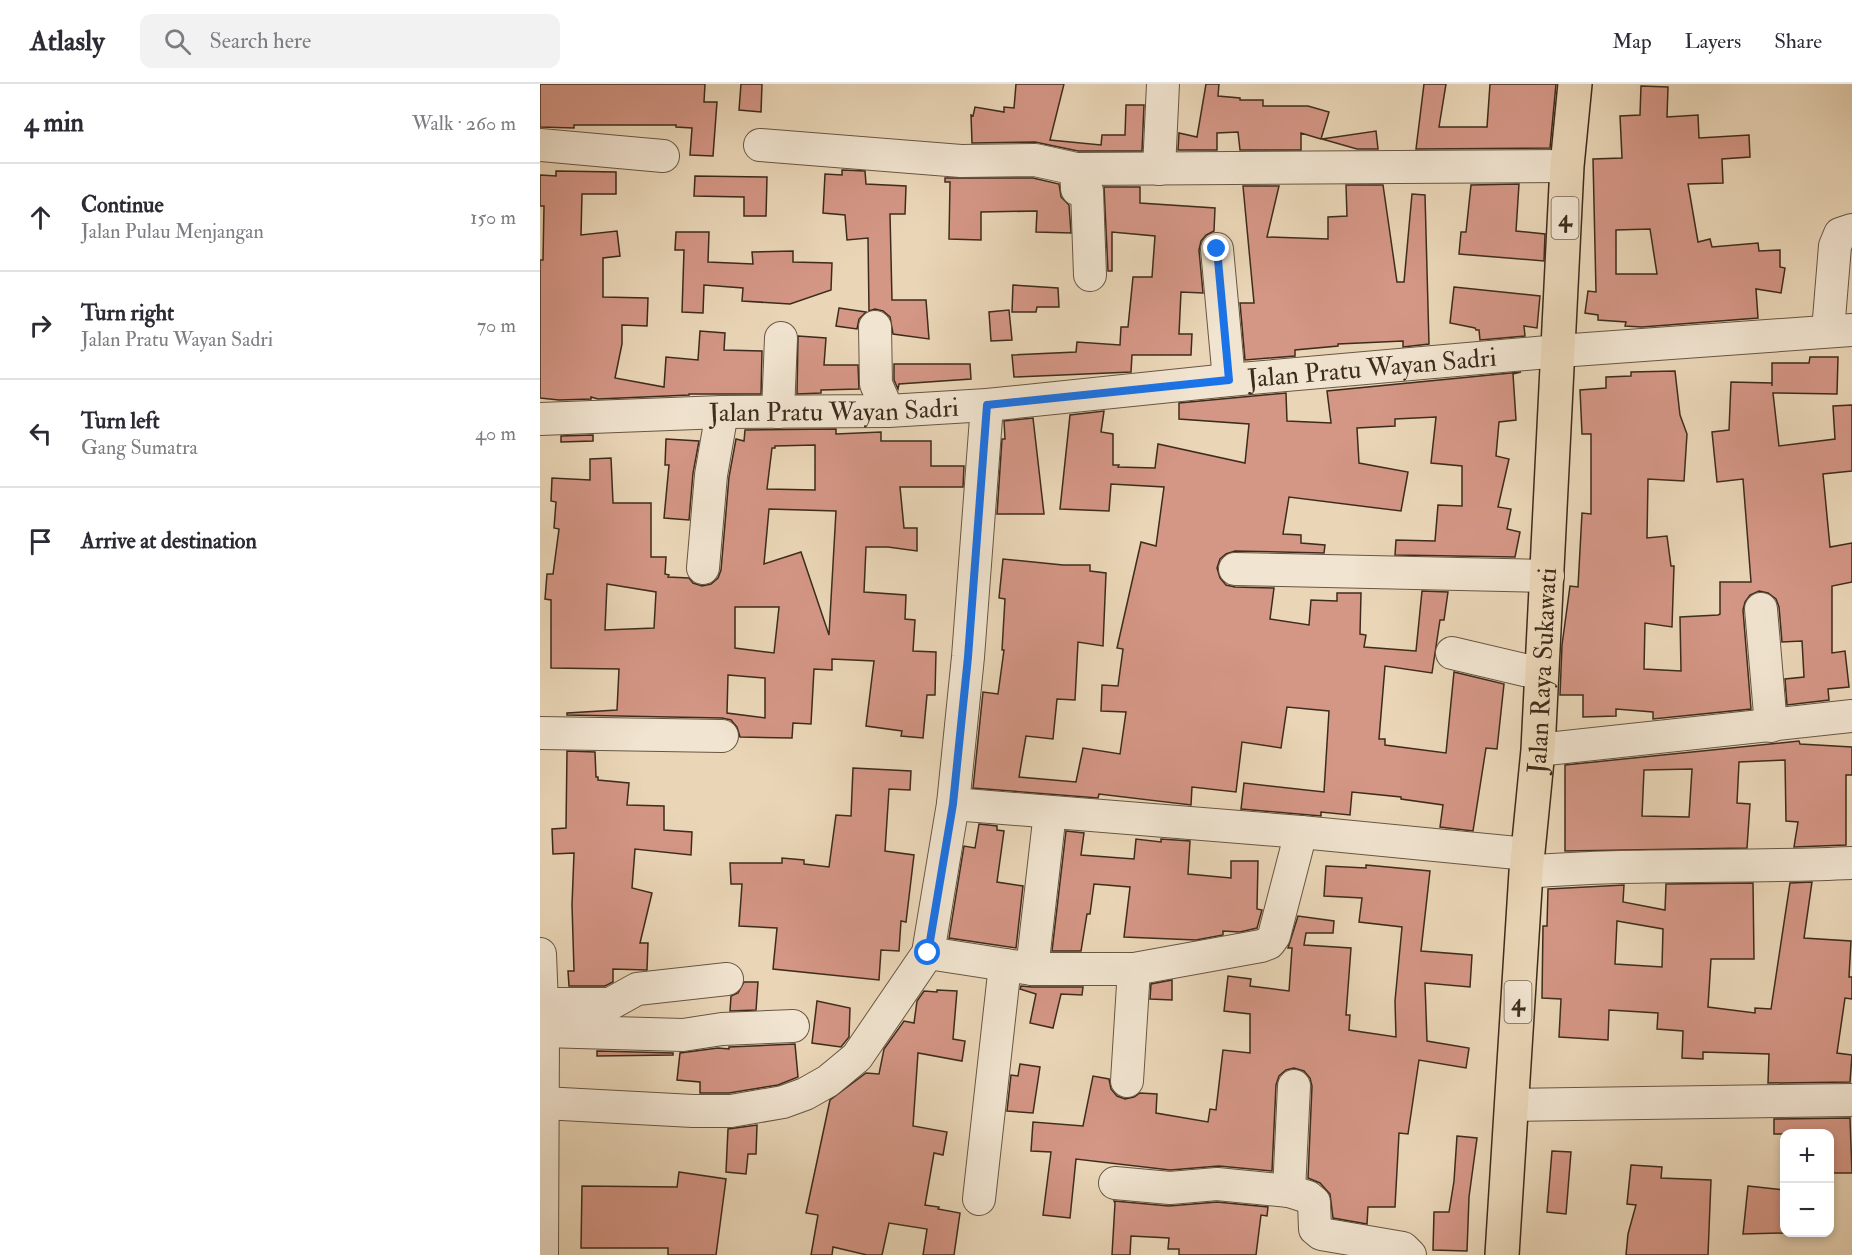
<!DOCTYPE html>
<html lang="en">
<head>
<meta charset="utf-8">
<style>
	body { margin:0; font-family:"IM FELL Double Pica",serif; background:#f2f2f3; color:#2b2b33 }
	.controls { position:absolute; right:18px; bottom:18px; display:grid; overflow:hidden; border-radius:12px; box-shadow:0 3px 9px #0003 }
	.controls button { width:54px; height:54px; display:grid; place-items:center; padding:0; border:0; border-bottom:2px solid #e1e1e2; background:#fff; color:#2b2b33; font:30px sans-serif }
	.stop { position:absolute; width:18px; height:18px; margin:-14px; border:4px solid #1a73e8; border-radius:50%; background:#fff }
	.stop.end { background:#1a73e8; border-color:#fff; box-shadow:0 2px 6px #0008 }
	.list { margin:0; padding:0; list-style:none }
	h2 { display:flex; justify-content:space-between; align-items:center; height:78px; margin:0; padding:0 24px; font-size:26px }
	h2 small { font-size:20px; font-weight:400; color:#7c7c81 }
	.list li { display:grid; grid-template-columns:39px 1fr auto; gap:18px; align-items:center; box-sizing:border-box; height:108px; padding:0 24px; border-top:2px solid #e1e1e2 }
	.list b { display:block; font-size:22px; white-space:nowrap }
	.list p { margin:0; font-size:20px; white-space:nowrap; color:#7c7c81 }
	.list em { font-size:20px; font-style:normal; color:#7c7c81 }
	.icon { flex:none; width:33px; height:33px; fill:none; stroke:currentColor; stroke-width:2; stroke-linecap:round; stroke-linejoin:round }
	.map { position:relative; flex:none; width:1312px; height:1171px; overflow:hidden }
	header { display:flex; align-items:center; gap:36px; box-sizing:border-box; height:84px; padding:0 30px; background:#fff; border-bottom:2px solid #e1e1e2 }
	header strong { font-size:28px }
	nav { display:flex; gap:33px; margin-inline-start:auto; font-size:21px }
	.search { width:420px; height:54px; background:#f2f2f3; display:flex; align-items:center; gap:15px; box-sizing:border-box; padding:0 21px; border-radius:12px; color:#7c7c81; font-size:22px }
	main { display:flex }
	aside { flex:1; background:#fff }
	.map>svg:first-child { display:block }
</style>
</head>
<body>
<header>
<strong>Atlasly</strong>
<div class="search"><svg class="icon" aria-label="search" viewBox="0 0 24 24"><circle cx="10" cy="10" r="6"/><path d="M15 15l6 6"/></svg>Search here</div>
<nav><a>Map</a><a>Layers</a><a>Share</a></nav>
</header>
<main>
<aside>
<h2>4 min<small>Walk · 260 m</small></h2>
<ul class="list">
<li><svg class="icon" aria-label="ahead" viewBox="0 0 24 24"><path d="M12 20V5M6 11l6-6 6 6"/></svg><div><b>Continue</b><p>Jalan Pulau Menjangan</p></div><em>150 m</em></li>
<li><svg class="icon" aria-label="right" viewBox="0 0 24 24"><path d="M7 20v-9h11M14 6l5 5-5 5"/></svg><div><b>Turn right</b><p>Jalan Pratu Wayan Sadri</p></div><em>70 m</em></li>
<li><svg class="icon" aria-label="left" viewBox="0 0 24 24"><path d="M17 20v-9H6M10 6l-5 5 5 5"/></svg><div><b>Turn left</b><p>Gang Sumatra</p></div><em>40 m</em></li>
<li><svg class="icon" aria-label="arrive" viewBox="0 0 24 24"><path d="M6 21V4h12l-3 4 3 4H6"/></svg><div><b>Arrive at destination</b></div></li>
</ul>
</aside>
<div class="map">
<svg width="1312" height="1171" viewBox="0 0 1312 1171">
	<rect width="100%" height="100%" fill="#ead6b7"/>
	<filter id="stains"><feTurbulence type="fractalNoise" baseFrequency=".00333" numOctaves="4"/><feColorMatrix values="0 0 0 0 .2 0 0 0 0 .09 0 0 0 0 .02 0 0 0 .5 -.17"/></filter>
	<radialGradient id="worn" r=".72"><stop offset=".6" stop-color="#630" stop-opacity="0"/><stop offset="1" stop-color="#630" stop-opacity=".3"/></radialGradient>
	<!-- building -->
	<path fill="#d49685" stroke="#3d2c1c" stroke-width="1.5" fill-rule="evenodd" d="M0 0H165L164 18H177L173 72 150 71 152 44 136 43V41H34V44L0 43Z
		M201 0H222L221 28 199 26Z
		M476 0H524L510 56 561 61 562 51H585L586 21H604L602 67H538L495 58 432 59 431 31 433 32 435 23 464 28V23L474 24Z
		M666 0H679L678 12 700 14V16H723V22H768L789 28 781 55 761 49V66H700L698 48 677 49V66H638L639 49 657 53Z
		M884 0H906L899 43H947L950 0H1016L1010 64 876 65Z
		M1101 2 1128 3 1127 33 1158 31 1159 54 1209 51 1210 73 1182 75 1183 99 1148 100 1158 158 1170 155 1172 163 1218 159 1219 167 1240 166V183L1245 184 1241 209 1216 205 1218 234 1102 243 1085 242 1086 238 1058 236V231L1045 229 1048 207 1056 208 1053 75 1082 74 1080 32 1100 31ZM1110 145 1117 190H1076V146Z
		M836 47 838 65H817L782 55Z
		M302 86 325 87 326 100 366 102 365 130H350L352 216H386L389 255 353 250 350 233 343 227 335 225 329 227 328 154 307 156 305 131 283 129 285 90 302 91Z
		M16 87 76 88V110H42L41 151 77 147 80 172 63 174V213L108 214 107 242 82 241V260L75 294 124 303 126 273 158 276 160 247 185 249 184 266 222 267 221 310H149V311L58 315 51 313V315L19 316 0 314V176H3L4 122H0V91L16 92Z
		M155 92 227 93 226 132H204V113L154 112Z
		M405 94H493L519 100 521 113 529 121 531 149 496 148 497 127 441 128V156L409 155 410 98H405Z
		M979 100 976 147 1005 150 1004 177 919 170 921 148H926L931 101Z
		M806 101H843L857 198H864L872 110 885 111 889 260 863 263V257L798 260V262L755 266V272L705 276 700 219H714L703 102H739L727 153 788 155V133L807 132Z
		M564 103H600V119L675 124 674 147 666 151 661 157 659 166 663 209 641 208 639 250H652L651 271H592L591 288 474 293 472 271 536 268 537 258 580 261 581 243H588L593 193H612L615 152 572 148V187H568Z
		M136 148H169L168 178 213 180 212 168 253 167V178L292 179 291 206 250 220 202 217 203 204 164 201 163 229 142 228 144 166H135Z
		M473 201 518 204 519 223H497L496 228H472Z
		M914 203 1000 212 997 244 984 242 985 252 940 256 939 246H936L935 244 910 239Z
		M299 224 326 228 319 235 317 245 296 242Z
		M469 226 472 256 451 257 449 228Z
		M258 252 286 254 284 281H318L319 305 281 306V309L257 310Z
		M1270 273H1298L1297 310 1233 309 1239 362 1295 355 1293 322 1312 321V387L1283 390 1290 463 1312 459V498L1292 502V569L1305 567 1309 603 1288 605 1289 616 1247 621 1245 595 1264 593 1262 557 1242 558 1239 523 1236 515 1228 509 1219 507 1210 511 1205 518 1203 526 1211 625 1113 635V628L1076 625V632L1043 633V611H1020L1022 561 1030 502 1038 503 1042 429 1051 430V350H1042L1040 306 1066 304V293L1091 292V288L1135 287 1140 331 1147 350 1144 397 1108 395 1107 454 1127 452 1131 482H1134L1132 543 1105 539 1104 585 1141 587 1140 533 1178 531 1180 530V498H1211L1203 395 1177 398 1172 348 1189 346 1191 298 1232 299V302V279H1269Z
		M354 280H430L431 295 359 300 358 305 354 296Z
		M981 288 973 290 976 336 959 338 956 372 969 375 958 423 971 425 967 445 980 448 975 473 855 471 856 456 895 457 898 421 922 422V382L891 379 896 333 855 335V342L817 344 819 379 868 388 861 427 749 413 743 450 761 451V459L785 461 784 469 695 467 686 470 680 475 677 484 680 494 686 501 695 503 734 504 730 535 769 541 771 516 797 517V509H821L820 550 826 551 824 563 876 567 882 507 908 508 904 536H900L892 589 845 582 839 655H845V661L906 669 914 588 964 600 957 665 946 664 933 747 900 743 903 721 861 715V713L812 708 810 731 781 728V732L701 725 704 699 784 708 789 627 747 623 741 664 702 658 696 708 652 703 651 721 559 710 558 714 433 704 443 608 458 610 464 566H462L465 515 459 514 463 475 523 481H550V487L566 489 563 562 538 558 535 616 517 615 513 655 486 652 479 693 536 698 543 664 580 670 586 628 561 627 562 601 578 602 583 565 577 564 601 458 616 462 624 403 571 400 569 427 520 425 530 331 564 327 561 348 573 350V381H579L578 383 615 384 618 360 705 379 709 340 639 335V319L746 309 747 337 791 339 787 307Z
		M493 334 504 430H457L462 355H465L464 337Z
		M296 345V350L341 348V357H391V382H424L423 403H360L364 444H377V467L348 463H326L324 508 366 511 365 535 375 536 373 567 396 568 395 611H387L383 654 361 652 362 647 326 642 334 577 292 575V586L274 585 271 640 253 639 252 654 200 653 197 643 191 636 182 634 27 631V629L77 626 79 585 11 584V516L5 515 7 490H13L19 445 14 444 16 418 11 417 12 394 50 396V375L71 374 73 419H111V473H126L125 490 129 491 128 493 149 494 153 499 162 502 171 500 178 494 181 486 189 393 196 355 204 357 205 346ZM275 361V406L227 405 232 364H235V362ZM229 425 296 427 289 551 261 468 224 480ZM67 500 116 508 114 544 65 546ZM195 523H239L234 569 195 564ZM188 591 225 594V634L187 629Z
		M53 351V357L21 358V352Z
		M126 355 159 357 153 389 149 436 124 434 129 381H125Z
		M1259 657 1260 660 1312 663V691H1306V761L1254 763 1258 738 1246 737 1245 676 1199 678 1197 719 1210 720 1207 764 1025 767V681ZM1152 685 1149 733 1102 732 1104 686Z
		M27 667 55 668 56 693H58V696L89 699 87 721 124 722V746L152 748 151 771 95 765 92 804 112 809 100 859H108L107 886 73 885V898L65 902H29L28 887H34L32 821 34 769 13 770 12 745 26 744Z
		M313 684 371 687 370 706 349 705 345 767 374 771 366 838 361 837 359 867 341 866 339 896 233 885 237 844 199 842 202 800H191L190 779H242V774L264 776V780L289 783 296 731 311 732Z
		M439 740 457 742V746L464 747 457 798 483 802 476 864 409 854 424 762 435 764Z
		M526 747 544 749 541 771 594 775 596 755 621 758V755L650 757 648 790 691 794V777H718L717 825 722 826 717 844 700 848 683 847V851L656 856 584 853 590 803 554 800 550 830H547L541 867H512Z
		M826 781 890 787 881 867 932 871 930 903 885 899 887 957 929 964 926 984 879 976 868 1050 859 1049 855 1123H828L827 1140 793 1134 790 1110 780 1099 768 1094 772 1002 770 994 764 987 754 984 746 986 739 992 736 1001 732 1087 679 1082 630 1086 536 1075 530 1134 503 1131 511 1068 491 1067 493 1038 543 1042 553 992 569 995 571 1005 577 1012 585 1015 594 1013 600 1009 617 1010 616 1029 668 1038 670 1025 676 1026 683 966 710 969V930L684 927 688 892 711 895 710 902 749 907 752 864H748L758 832 794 837 793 849H766L764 861 811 864 806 931H810L809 946 856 953 855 917 862 843 819 838 822 814 784 812 786 782 826 784Z
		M1272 798 1264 854 1311 857 1309 893H1312V915L1305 914 1297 969 1312 971 1310 998 1228 999 1229 970 1163 968V975L1142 974 1143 947 1117 945 1118 929 1069 926 1068 956 1019 953 1021 915 1002 914 1003 842H1007L1008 805 1084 801 1083 818 1125 826 1126 800 1213 799 1214 875H1171L1168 923 1215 929V924L1231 925 1250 799ZM1077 837 1123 845 1122 883 1075 880Z
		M632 896V916L610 915 611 900Z
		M204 898H218L216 926 190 927 191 912 198 909Z
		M481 902 492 903H543L542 911 521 910 513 944 490 939 496 910 480 905Z
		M397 906 417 907 413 955 425 957 422 977 378 969 373 1042 407 1048 403 1071 394 1069 385 1121 399 1123 398 1125 420 1129 414 1171H383L387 1145 349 1139 342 1171H327L293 1163 292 1171H271L278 1131 266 1129 290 1016 326 989 339 990 344 965 364 937 374 939 377 917 384 907 397 908Z
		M277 917 310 924 309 953 301 963 272 959Z
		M255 960 258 993 238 1001 189 1009H160V998L137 996 140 969 178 964 189 965V963Z
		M57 967 133 969V971L57 972Z
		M480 980 500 983 493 1029 467 1027 471 991 478 992Z
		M1310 1034 1312 1089H1290V1050H1234V1035Z
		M217 1041 216 1070H208L206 1090 186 1088 188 1045Z
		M917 1052 937 1054 929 1113 927 1167 893 1166 894 1128H909L914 1097Z
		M1012 1067 1031 1068 1026 1130 1007 1128Z
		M1091 1081 1122 1083 1121 1094 1171 1096 1168 1171H1086L1088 1150 1096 1121 1087 1120Z
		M139 1088 186 1095 176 1171H128V1164H41L42 1102 137 1103Z
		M1208 1102 1245 1106V1149L1203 1150Z
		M574 1117 629 1122 677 1118 728 1123 727 1132 721 1131 716 1171H639V1165H628L629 1154 591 1152 590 1171H572L575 1119Z"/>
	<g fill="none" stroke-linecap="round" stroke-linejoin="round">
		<defs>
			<g id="minor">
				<path d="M0 61 123 72"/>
				<path d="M220 61 421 77 495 76 536 85 1027 82"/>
				<path d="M536 85 537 105 547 107 550 191"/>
				<path d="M619 85 623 0"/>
				<path d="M677 165 689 296"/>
				<path d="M335 243 336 300 348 327"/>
				<path d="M1288 247 1295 162 1300 150 1312 146"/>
				<path d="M238 328 241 254"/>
				<path id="s1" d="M0 335 182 328 348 327 447 321 689 296 1019 267 1312 246"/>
				<path d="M163 484 171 391 182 328"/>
				<path d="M695 485 1008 492"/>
				<path d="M1221 525 1231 642"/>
				<path d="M912 569 984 586 1001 588"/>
				<path d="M0 649 182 652"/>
				<path d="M998 666 1312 632"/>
				<path d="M413 720 761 748 988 770"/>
				<path d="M986 788C1094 779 1203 784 1312 779"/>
				<path d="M388 869 492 885H594L721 862 729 859 734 852 761 748"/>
				<path d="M0 870 3 947 2 1171"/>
				<path d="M492 885 510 728"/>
				<path d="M0 920H70L97 905 187 895"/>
				<path d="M3 947 143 951 182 945 253 942"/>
				<path d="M587 997 594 885"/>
				<path d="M3 1019 153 1027H191L243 1018 265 1010 288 997 317 973 388 869 413 720 428 573 447 321"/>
				<path d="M972 1021 1312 1016"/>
				<path d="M575 1099 630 1104 677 1100 749 1107 768 1113 774 1118 775 1145 781 1150 863 1164 870 1171"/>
				<path d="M749 1107 754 1002"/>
				<path d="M439 1115 465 881"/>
			</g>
			<g id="highway">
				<path id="s2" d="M962 1171 986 788 998 666 1027 82 1035 0"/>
			</g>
		</defs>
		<!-- minor casing -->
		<use href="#minor" stroke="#685643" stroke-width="34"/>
		<!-- highway casing -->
		<use href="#highway" stroke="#3d2c1c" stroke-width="36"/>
		<!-- minor -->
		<use href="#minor" stroke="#f1e4d0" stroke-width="32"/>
		<!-- highway -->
		<use href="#highway" stroke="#ead6b7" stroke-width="33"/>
	</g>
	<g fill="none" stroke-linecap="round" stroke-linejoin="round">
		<!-- route -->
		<path stroke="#1a73e8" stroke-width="8" d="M388 869 413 720 428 573 447 321 689 296 677 165"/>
	</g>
	<g text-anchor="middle" stroke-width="5" stroke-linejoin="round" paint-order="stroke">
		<!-- shield labels -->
		<g fill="#f1e4d0" stroke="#736352" stroke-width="1.5">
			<rect x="1011.5" y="113" width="27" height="42" rx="4.5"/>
			<rect x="964.5" y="897" width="27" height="42" rx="4.5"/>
		</g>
		<g font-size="24" font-weight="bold" fill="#3d2c1c">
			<text x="1025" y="142">4</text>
			<text x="978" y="926">4</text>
		</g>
		<!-- street labels -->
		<g font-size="26" fill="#3d2c1c" stroke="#f1e4d0">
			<text dy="9" stroke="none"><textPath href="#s1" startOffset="834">Jalan Pratu Wayan Sadri</textPath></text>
			<text dy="9" stroke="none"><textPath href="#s1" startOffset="294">Jalan Pratu Wayan Sadri</textPath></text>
			<text dy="9" stroke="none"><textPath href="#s2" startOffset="586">Jalan Raya Sukawati</textPath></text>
		</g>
	</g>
	<rect width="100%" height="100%" filter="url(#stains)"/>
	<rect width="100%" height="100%" fill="url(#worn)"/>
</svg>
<div class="controls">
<button>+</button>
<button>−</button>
</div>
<div class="stop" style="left:388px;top:869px"></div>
<div class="stop end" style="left:677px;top:165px"></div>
</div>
</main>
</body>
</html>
